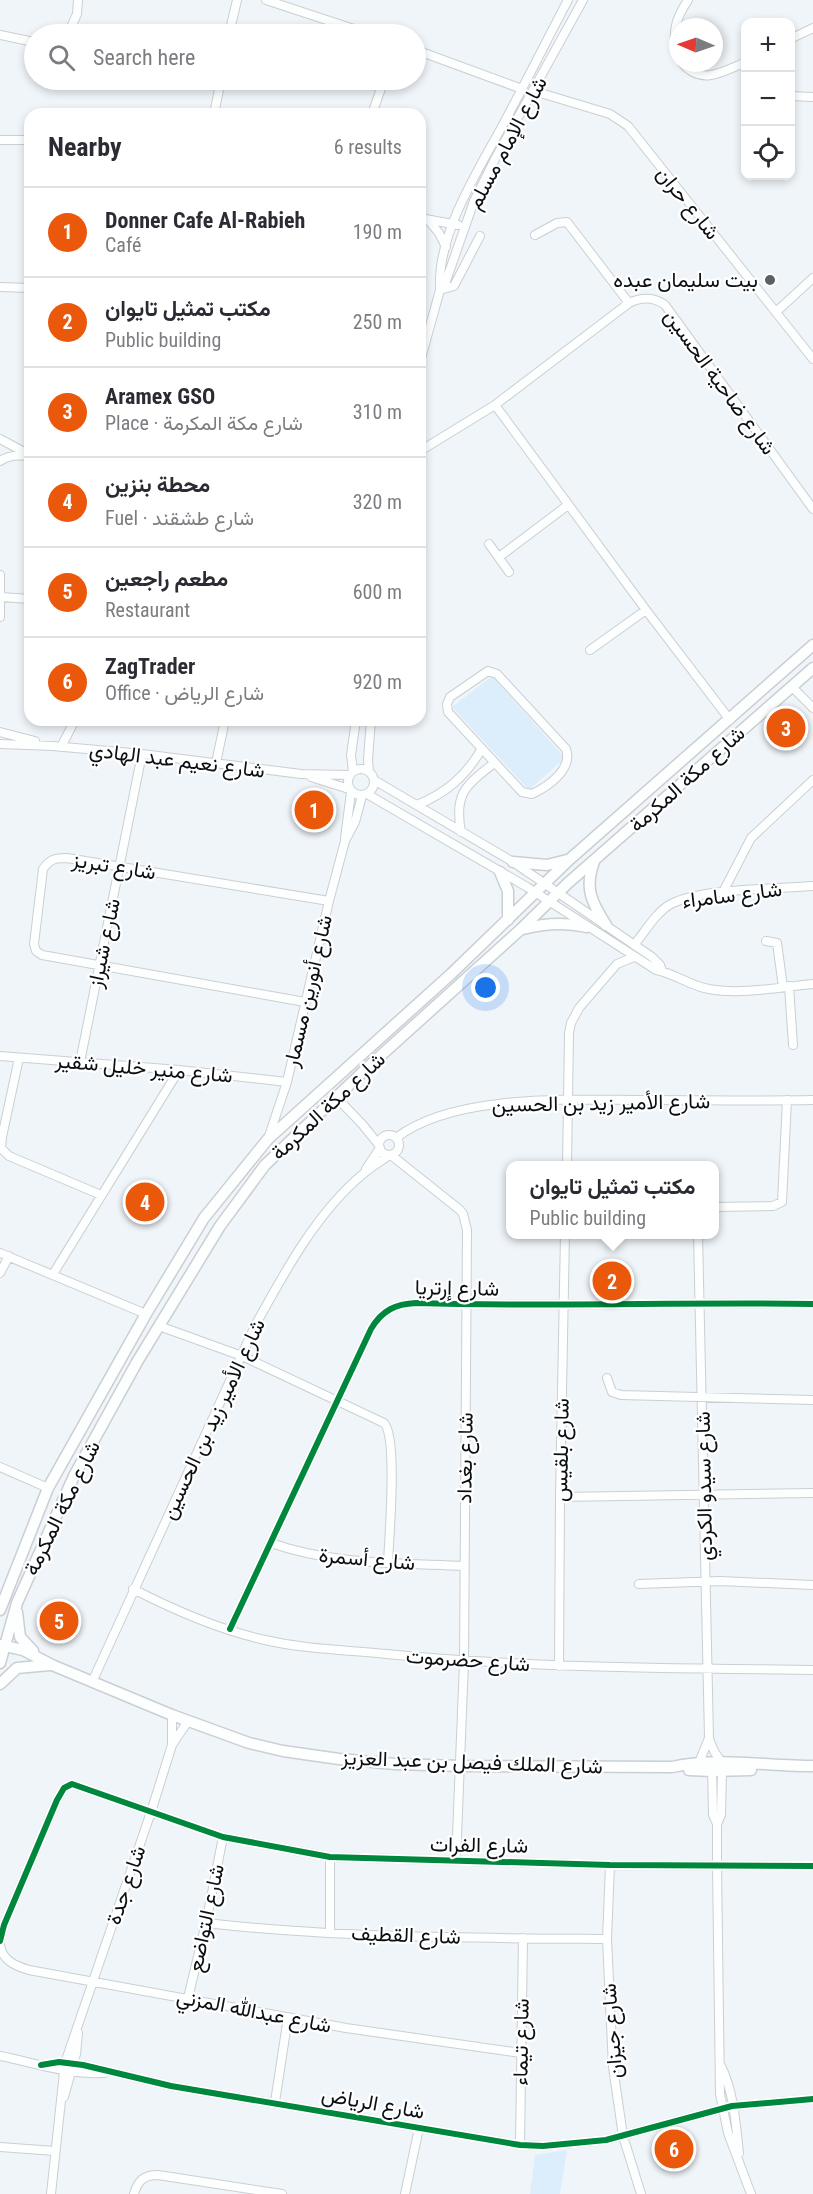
<!DOCTYPE html>
<html lang="en">
<head>
<meta charset="utf-8">
<style>
	body { margin:0; font-family:"Roboto Condensed",Vazirmatn,sans-serif; background:#f2f2f3; color:#2b2b33 }
	.controls { position:absolute; right:18px; top:18px; display:grid; overflow:hidden; border-radius:12px; box-shadow:0 3px 9px #0003 }
	.controls button { width:54px; height:54px; display:grid; place-items:center; padding:0; border:0; border-bottom:2px solid #e1e1e2; background:#fff; color:#2b2b33; font:30px sans-serif }
	.compass { position:absolute; left:669px; top:18px; width:54px; height:54px; border-radius:50%; background:#fff; box-shadow:0 3px 9px #0003; rotate:272deg }
	.you { position:absolute; left:486px; top:988px; width:21px; height:21px; margin:-15px; border:4px solid #fff; border-radius:50%; background:#1a73e8; box-shadow:0 0 0 9px #1a73e833 }
	.badge { display:grid; place-items:center; width:39px; height:39px; border-radius:50%; background:#ea580c; color:#fff; font-size:20px; font-weight:700 }
	.pin { position:absolute; translate:-50% -50%; border:3px solid #fff; box-shadow:0 2px 6px #0006 }
	.popup { position:absolute; left:506px; top:1161px; width:213px; height:78px; box-sizing:border-box; display:grid; place-content:center; border-radius:12px; background:#fff; filter:drop-shadow(0 2px 4px #0005); font-size:20px; white-space:nowrap; color:#7c7c81 }
	.popup b { font-size:22px; color:#2b2b33 }
	.popup::after { content:''; position:absolute; left:50%; top:100%; margin-left:-12px; border:12px solid transparent; border-top-color:#fff }
	.list { margin:0; padding:0; list-style:none }
	h2 { display:flex; justify-content:space-between; align-items:center; height:78px; margin:0; padding:0 24px; font-size:26px }
	h2 small { font-size:20px; font-weight:400; color:#7c7c81 }
	.list li { display:grid; grid-template-columns:39px 1fr auto; gap:18px; align-items:center; box-sizing:border-box; height:90px; padding:0 24px; border-top:2px solid #e1e1e2 }
	.list b { display:block; font-size:22px; white-space:nowrap }
	.list p { margin:0; font-size:20px; white-space:nowrap; color:#7c7c81 }
	.list em { font-size:20px; font-style:normal; color:#7c7c81 }
	.icon { flex:none; width:33px; height:33px; fill:none; stroke:currentColor; stroke-width:2; stroke-linecap:round; stroke-linejoin:round }
	.map { position:relative; flex:none; width:813px; height:2194px; overflow:hidden }
	.search { position:absolute; background:#fff; box-shadow:0 3px 9px #0003; left:24px; top:24px; width:402px; height:66px; display:flex; align-items:center; gap:15px; box-sizing:border-box; padding:0 21px; border-radius:33px; color:#7c7c81; font-size:22px }
	.panel { position:absolute; background:#fff; box-shadow:0 3px 9px #0003; left:24px; top:108px; width:402px; height:618px; border-radius:18px }
	.map>svg:first-child { display:block }
</style>
</head>
<body>
<div class="map">
<svg width="813" height="2194" viewBox="0 0 813 2194">
	<rect width="100%" height="100%" fill="#f0f5fa"/>
	<!-- green -->
	<path fill="#dceefb" d="M492 676 565 758 529 790 452 707Z
		M567 2150 560 2194H530L535 2155Z"/>
	<g fill="none" stroke-linecap="round" stroke-linejoin="round">
		<defs>
			<path id="minor" d="M266 0 369 34
				M68 34 77 14 78 0
				M229 34 237 0
				M0 35 34 42
				M790 39 813 28
				M416 50 522 89
				M678 54C671 33 676 18 688 0
				M682 63C702 86 722 72 746 62
				M534 91 610 114 628 126 813 359
				M790 96 813 97
				M214 114 221 80
				M372 114 384 80
				M0 140H30
				M420 218 458 225
				M429 221 439 233 446 247
				M535 235 557 223 567 222 629 303
				M0 287 30 288
				M440 289C437 232 480 168 506 119 527 80 547 40 568 0
				M440 290 454 286 480 236
				M776 312 813 278
				M420 362 440 290 446 281 474 201 495 159 583 0
				M495 405 646 610 730 720
				M0 439 30 455
				M420 451 495 405 629 303C641 297 654 297 665 305L813 509
				M0 461C9 455 18 455 28 456
				M489 544 509 572
				M499 557 568 505
				M0 575V617
				M1 597 30 599
				M590 650 646 610
				M488 671 497 674 566 749C573 769 549 786 532 794L522 792 448 712 447 704 450 697Z
				M792 687 813 708
				M0 732 35 741
				M0 744 53 746 142 754 301 774 350 775
				M61 747 75 720
				M216 763 225 720
				M348 782a13 13 0 1 1 26 0a13 13 0 1 1-26 0Z
				M353 771 351 755 356 720
				M369 772 368 759 371 720
				M311 777 349 789
				M374 780 513 862 652 957 660 965 662 971
				M367 794 527 887 656 970C674 973 690 986 709 989 742 995 780 987 813 984
				M417 805C446 793 465 777 481 750
				M461 832C454 794 465 786 493 764
				M345 838 351 792
				M723 892 751 838 813 780
				M766 941 777 943 783 987
				M634 945C645 932 656 912 671 904 701 888 778 889 813 886
				M789 986 793 1045
				M305 1002 42 955 36 951 34 944 43 869C50 859 55 858 67 858L329 901
				M0 1056 179 1070 287 1082
				M19 1058 2 1137 1 1148 9 1156 101 1195
				M80 1062 142 754
				M336 1097 362 1124 379 1145
				M379 1145a10 10 0 1 1 20 0a10 10 0 1 1-20 0Z
				M396 1138C454 1093 574 1100 644 1100 701 1100 757 1101 813 1100
				M268 1139 287 1082 329 901 345 841 355 822 362 796
				M391 1155 460 1210 463 1214 467 1230 464 1662 456 1861
				M567 1166 569 1033 571 1023 579 1008 617 964 634 957
				M366 1169 380 1148
				M714 1207 773 1206 782 1202 787 1100
				M698 1234 709 1738 699 1763
				M0 1253 146 1314
				M0 1273 9 1256
				M53 1274 179 1070
				M159 1326 242 1356 384 1423C398 1437 389 1538 388 1563
				M607 1378 612 1392 621 1395 813 1400
				M0 1467 48 1488
				M560 1497 813 1493
				M271 1543C333 1565 399 1563 464 1566
				M639 1584 720 1581 813 1585
				M133 1589C174 1610 220 1630 265 1640 304 1649 346 1650 386 1654 528 1668 671 1668 813 1670
				M230 1629 371 1329C382 1310 396 1304 416 1303 549 1307 681 1302 813 1304
				M559 1666 560 1497 565 1234
				M93 1680 256 1324C284 1273 317 1212 363 1174 371 1167 380 1162 389 1155
				M709 1739 714 1751 722 1763V1771L721 1815 717 1824V1865L720 2094 728 2133 751 2194
				M172 1745 188 1721
				M712 1766 713 1815 717 1824
				M330 1857V1932
				M610 1865 607 1939 613 2067 623 2136 641 2194
				M206 1923C339 1938 474 1938 607 1939
				M0 1941 4 1925 57 1800 64 1788 72 1784 223 1837 330 1857 610 1865 813 1866
				M0 1945C2 1960 15 1966 29 1970L346 2028 521 2053
				M188 1998 206 1923 223 1837
				M0 2056C35 2063 68 2075 104 2073
				M41 2065 59 2062 83 2065 171 2086 520 2145 543 2146 606 2140 732 2106 813 2099
				M721 2066C734 2092 736 2126 739 2153
				M64 2097 76 2054 78 2033
				M275 2102 288 2017
				M520 2145 523 1938
				M0 2147 55 2151
				M51 2194 65 2063 151 1812 172 1745V1715
				M134 2194C138 2180 144 2175 158 2175L282 2194
				M405 2194 419 2128"/>
			<path id="major" d="M513 862 547 865 567 860
				M594 862C584 888 592 903 606 925
				M500 872 508 891V920
				M523 929C545 923 565 922 587 927
				M0 1610 48 1488 146 1314 204 1218 268 1139 451 974 570 859 813 645
				M17 1612 20 1637 33 1651
				M0 1645 23 1650 52 1665 172 1715 249 1743 283 1751 339 1759 395 1764 461 1766 672 1767C718 1757 767 1766 813 1766
				M0 1663 17 1603 74 1476 137 1362 220 1226 265 1165 367 1068 520 930 568 883 813 668
				M0 1684 17 1668 50 1665
				M689 1770 712 1771 751 1770"/>
		</defs>
		<!-- minor casing -->
		<use href="#minor" stroke="#cacfd4" stroke-width="10"/>
		<!-- major casing -->
		<use href="#major" stroke="#cacfd4" stroke-width="13"/>
		<!-- minor -->
		<use href="#minor" stroke="#fdfefe" stroke-width="8"/>
		<!-- major -->
		<use href="#major" stroke="#fdfefe" stroke-width="10"/>
		<defs>
			<path id="cycleway" d="M230 1629 371 1329C382 1310 396 1304 416 1303 549 1307 681 1302 813 1304
				M0 1941 4 1925 57 1800 64 1788 72 1784 223 1837 330 1857 610 1865 813 1866
				M41 2065 59 2062 83 2065 171 2086 520 2145 543 2146 606 2140 732 2106 813 2099"/>
		</defs>
		<!-- cycleway casing -->
		<use href="#cycleway" stroke="#fff" stroke-width="10"/>
		<!-- cycleway -->
		<use href="#cycleway" stroke="#00873e" stroke-width="6"/>
	</g>
	<!-- markers -->
	<circle fill="#5a6063" stroke="#fff" stroke-width="2" cx="770" cy="280" r="6"/>
	<g text-anchor="middle" stroke-width="4.5" stroke-linejoin="round" paint-order="stroke">
		<!-- street labels -->
		<g font-size="21" fill="#0a0f12" stroke="#fff">
			<text transform="translate(507 143) rotate(-62)" y="7">شارع الإمام مسلم</text>
			<text transform="translate(688 203) rotate(51)" y="7">شارع حران</text>
			<text transform="translate(720 382) rotate(54)" y="7">شارع ضاحية الحسين</text>
			<text transform="translate(177 760) rotate(7)" y="7">شارع نعيم عبد الهادي</text>
			<text transform="translate(687 779) rotate(-42)" y="7">شارع مكة المكرمة</text>
			<text transform="translate(114 866) rotate(9)" y="7">شارع تبريز</text>
			<text transform="translate(732 895) rotate(-7)" y="7">شارع سامراء</text>
			<text transform="translate(104 943) rotate(-78)" y="7">شارع شيراز</text>
			<text transform="translate(308 991) rotate(-77)" y="7">شارع أنورين مسمار</text>
			<text transform="translate(144 1068) rotate(5)" y="7">شارع منير خليل شقير</text>
			<text transform="translate(601 1103) rotate(-1)" y="7">شارع الأمير زيد بن الحسين</text>
			<text transform="translate(328 1106) rotate(-43)" y="7">شارع مكة المكرمة</text>
			<text transform="translate(457 1288) rotate(1)" y="7">شارع إرتريا</text>
			<text transform="translate(213 1419) rotate(-65)" y="7">شارع الأمير زيد بن الحسين</text>
			<text transform="translate(561 1450) rotate(-89)" y="7">شارع بلقيس</text>
			<text transform="translate(465 1458) rotate(-89)" y="7">شارع بغداد</text>
			<text transform="translate(704 1486) rotate(-91)" y="7">شارع سيدو الكردي</text>
			<text transform="translate(62 1508) rotate(-64)" y="7">شارع مكة المكرمة</text>
			<text transform="translate(367 1559) rotate(5)" y="7">شارع أسمرة</text>
			<text transform="translate(468 1660) rotate(4)" y="7">شارع حضرموت</text>
			<text transform="translate(472 1762) rotate(2)" y="7">شارع الملك فيصل بن عبد العزيز</text>
			<text transform="translate(479 1845) rotate(1)" y="7">شارع الفرات</text>
			<text transform="translate(126 1885) rotate(-71)" y="7">شارع جدة</text>
			<text transform="translate(206 1918) rotate(-78)" y="7">شارع التواضع</text>
			<text transform="translate(406 1935) rotate(2)" y="7">شارع القطيف</text>
			<text transform="translate(254 2011) rotate(11)" y="7">شارع عبدالله المزني</text>
			<text transform="translate(612 2031) rotate(-94)" y="7">شارع جيزان</text>
			<text transform="translate(521 2042) rotate(-89)" y="7">شارع تيماء</text>
			<text transform="translate(373 2103) rotate(10)" y="7">شارع الرياض</text>
		</g>
		<!-- poi labels -->
		<g font-size="21" fill="#0a0f12" stroke="#fff" text-anchor="end">
			<text x="758" y="287">بيت سليمان عبده</text>
		</g>
	</g>
</svg>
<div class="controls">
<button>+</button>
<button>−</button>
<button><svg class="icon" aria-label="locate" viewBox="0 0 24 24"><circle cx="12" cy="12" r="6"/><path d="M12 2v4M12 18v4M2 12h4M18 12h4"/></svg></button>
</div>
<svg class="compass" viewBox="-18 -18 36 36"><path d="M0-13l5 13h-10z" fill="#e53935"/><path d="M0 13l5-13h-10z" fill="#7c7c81"/></svg>
<div class="you"></div>
<div class="pin badge" style="left:314px;top:810px">1</div>
<div class="pin badge" style="left:612px;top:1281px">2</div>
<div class="popup"><b>مكتب تمثيل تايوان</b>Public building</div>
<div class="pin badge" style="left:786px;top:728px">3</div>
<div class="pin badge" style="left:145px;top:1202px">4</div>
<div class="pin badge" style="left:59px;top:1621px">5</div>
<div class="pin badge" style="left:674px;top:2149px">6</div>
<div class="search"><svg class="icon" aria-label="search" viewBox="0 0 24 24"><circle cx="10" cy="10" r="6"/><path d="M15 15l6 6"/></svg>Search here</div>
<section class="panel">
<h2>Nearby<small>6 results</small></h2>
<ul class="list">
<li><span class="badge">1</span><div><b>Donner Cafe Al-Rabieh</b><p>Café</p></div><em>190 m</em></li>
<li><span class="badge">2</span><div><b>مكتب تمثيل تايوان</b><p>Public building</p></div><em>250 m</em></li>
<li><span class="badge">3</span><div><b>Aramex GSO</b><p>Place · شارع مكة المكرمة</p></div><em>310 m</em></li>
<li><span class="badge">4</span><div><b>محطة بنزين</b><p>Fuel · شارع طشقند</p></div><em>320 m</em></li>
<li><span class="badge">5</span><div><b>مطعم راجعين</b><p>Restaurant</p></div><em>600 m</em></li>
<li><span class="badge">6</span><div><b>ZagTrader</b><p>Office · شارع الرياض</p></div><em>920 m</em></li>
</ul>
</section>
</div>
</body>
</html>
